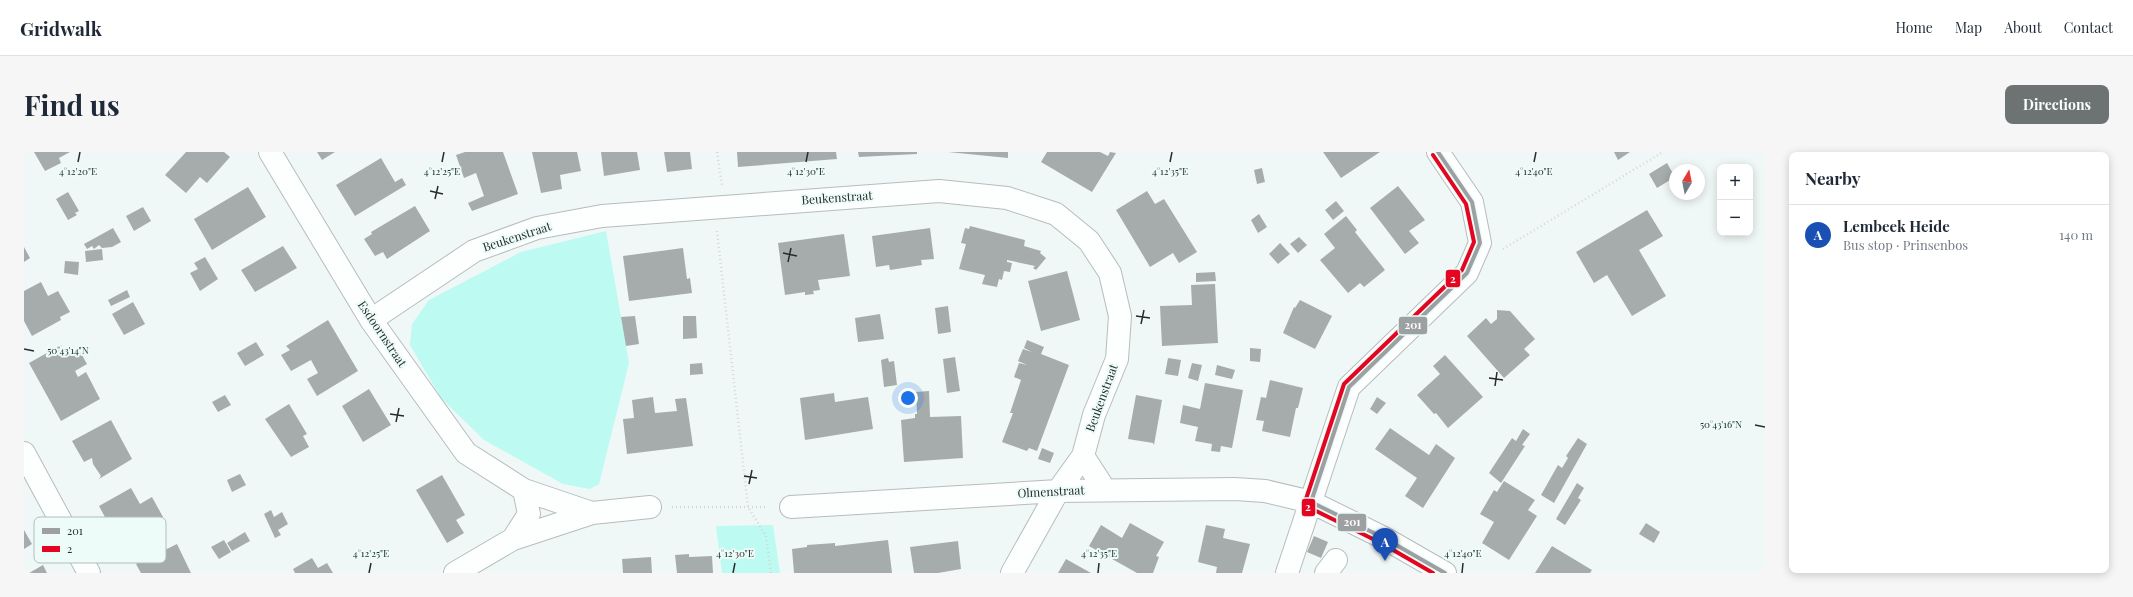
<!DOCTYPE html>
<html lang="en">
<head>
<meta charset="utf-8">
<style>
	body { margin:0; font-family:"Playfair Display",serif; background:#f6f6f7; color:#1f2937 }
	.controls { position:absolute; right:12px; top:12px; display:grid; overflow:hidden; border-radius:8px; box-shadow:0 2px 10px #0003 }
	.controls button { width:36px; height:36px; display:grid; place-items:center; padding:0; border:0; border-bottom:1px solid #e0e1e3; background:#fff; color:#1f2937; font:20px sans-serif }
	.compass { position:absolute; left:1645px; top:12px; width:36px; height:36px; border-radius:50%; background:#fff; box-shadow:0 2px 10px #0003; rotate:10deg }
	.you { position:absolute; left:884px; top:246px; width:14px; height:14px; margin:-10px; border:3px solid #fff; border-radius:50%; background:#1a73e8; box-shadow:0 0 0 6px #1a73e833 }
	.badge { display:grid; place-items:center; width:26px; height:26px; border-radius:50%; background:#6d7372; color:#fff; font-size:13px; font-weight:700 }
	.pin { position:absolute; translate:-50% -33px; filter:drop-shadow(0 1px 2px #0008) }
	.pin::after { content:''; position:absolute; top:21px; width:14px; height:12px; background:inherit; clip-path:polygon(0 0,100% 0,50% 100%) }
	.list { margin:0; padding:0; list-style:none }
	h2 { display:flex; justify-content:space-between; align-items:center; height:52px; margin:0; padding:0 16px; font-size:17px }
	h2 small { font-size:13px; font-weight:400; color:#747a83 }
	.list li { display:grid; grid-template-columns:26px 1fr auto; gap:12px; align-items:center; box-sizing:border-box; height:60px; padding:0 16px; border-top:1px solid #e0e1e3 }
	.list b { display:block; font-size:15px; white-space:nowrap }
	.list p { margin:0; font-size:13px; white-space:nowrap; color:#747a83 }
	.list em { font-size:13px; font-style:normal; color:#747a83 }
	.map { position:relative; flex:none; width:1741px; height:421px; overflow:hidden; border-radius:8px }
	header { display:flex; align-items:center; gap:24px; box-sizing:border-box; height:56px; padding:0 20px; background:#fff; border-bottom:1px solid #e0e1e3 }
	header strong { font-size:19px }
	nav { display:flex; gap:22px; margin-inline-start:auto; font-size:14px }
	.intro { display:flex; align-items:center; justify-content:space-between; box-sizing:border-box; height:96px; padding:0 24px }
	h1 { margin:0; font-size:28px }
	.button { padding:10px 18px; border-radius:8px; background:#6d7372; color:#fff; font-size:14px; font-weight:700 }
	main { display:flex; gap:24px; padding:0 24px }
	aside { flex:1; background:#fff; border-radius:8px; box-shadow:0 2px 10px #0003 }
	.map>svg:first-child { display:block }
</style>
</head>
<body>
<header>
<strong>Gridwalk</strong>
<nav><a>Home</a><a>Map</a><a>About</a><a>Contact</a></nav>
</header>
<div class="intro"><h1>Find us</h1><a class="button">Directions</a></div>
<main>
<div class="map">
<svg width="1741" height="421" viewBox="0 0 1741 421">
	<rect width="100%" height="100%" fill="#f0f8f7"/>
	<!-- green -->
	<path fill="#bcfaf2" d="M582 79 605 211 575 332 566 337 539 332 460 288 417 246 386 193 388 172 405 148 497 100Z
		M749 373 756 421H698L692 374Z"/>
	<!-- building -->
	<path fill="#a6acab" d="M10 0H46L35 6 37 11 21 19Z
		M162 0H200L206 5 183 31 176 25 162 41 141 23Z
		M293 0H311L298 8Z
		M441 0H479L494 42 448 59 444 51 460 44 452 21 440 26 432 3Z
		M508 0H553L557 19 536 23 538 37 517 41Z
		M577 0H613L616 18 580 24Z
		M640 0H666L668 17 643 20Z
		M713 0H812L813 7 714 15Z
		M834 0H893V2L835 5Z
		M924 0H984V6Z
		M1023 0H1076L1084 4 1086 0 1092 1 1068 40 1017 10Z
		M1299 0H1356L1317 26Z
		M1590 0H1606L1594 8Z
		M357 6 371 30 378 26 382 33 331 64 312 33Z
		M1643 11 1651 25 1633 36 1625 22Z
		M1238 16 1241 30 1233 32 1230 18Z
		M1374 34 1401 68 1385 79 1395 91 1381 102 1346 56Z
		M224 35 242 65 188 98 170 67Z
		M1123 39 1131 52 1140 47 1173 100 1155 111 1149 101 1126 115 1092 58Z
		M44 40 55 59 51 61 53 63 44 68 32 47Z
		M1312 49 1320 59 1309 68 1301 58Z
		M391 54 406 79 363 107 359 100 351 104 340 87 348 82 347 80Z
		M119 55 127 69 110 79 102 64Z
		M1623 58 1639 84 1615 98 1642 144 1608 164 1583 123 1570 131 1552 100Z
		M1235 62 1243 75 1234 81 1227 68Z
		M1322 64 1333 78 1331 80 1361 118 1340 135 1336 131 1324 141 1296 108 1311 96 1300 82Z
		M946 74 1001 88 1000 94 1017 99 1016 101 1022 106 1012 118 1009 116 1011 114 983 108V110L988 111 986 120 980 119 978 128 975 127 973 135 958 132 961 123 935 117 942 92 937 91 941 76 945 77Z
		M89 76 97 90 88 95 78 96 75 93 70 97 68 94 63 97 60 92Z
		M906 76 910 107 897 108 898 113 866 118 865 113 852 115 848 84Z
		M820 82 826 124 794 128 796 138 789 139 790 142 781 143V140L761 143 754 91Z
		M1275 85 1283 93 1274 101 1266 92Z
		M1256 91 1266 102 1254 112 1245 102Z
		M259 94 273 116 231 140 217 118Z
		M0 95 6 106 0 110Z
		M659 96 663 127 666 126 668 141 605 149 599 104Z
		M78 97 79 108 62 110 61 99Z
		M181 105 194 127 176 139 166 121 174 117 170 111Z
		M41 109 55 110 54 123 40 121Z
		M1043 119 1056 168 1017 179 1004 129Z
		M1191 120 1192 129 1172 130V121Z
		M17 130 24 144 34 139 46 160 36 165 37 168 8 184 0 169V139Z
		M1191 132 1194 191 1138 194 1136 154 1168 153 1167 133Z
		M103 138 106 145 87 154 84 148Z
		M1276 148 1308 164 1291 197 1259 181 1270 155 1271 156Z
		M109 150 121 172 100 183 88 162Z
		M924 154 927 180 914 182 911 156Z
		M1473 158 1486 159 1511 187 1500 197 1506 203 1480 226 1443 184 1462 166 1467 172 1473 167Z
		M856 162 860 187 834 190 831 166Z
		M611 164 615 192 602 194 597 165Z
		M659 164H672L673 186 659 187Z
		M304 168 334 219 293 244 283 227 294 221 287 208 267 219 257 203 266 198 262 194Z
		M1003 188 1020 195 1017 202 1045 213 1013 299 1005 296 1003 299 978 290 989 261H986L997 228 990 225 995 211 1003 213 994 209 999 197 1008 200 1000 196Z
		M232 190 240 203 221 214 213 201Z
		M37 193 42 203 54 196 63 212 51 219 54 225 62 220 76 247 37 269 5 211Z
		M1226 196 1237 197 1236 210 1226 209Z
		M1421 203 1459 245 1424 276 1412 261 1410 262 1393 243 1416 222 1409 214Z
		M931 205 936 239 923 241 919 207Z
		M864 206 865 210 870 209 873 233 860 235 857 208Z
		M1144 206 1157 208 1154 224 1141 222Z
		M678 211 679 222 666 223V212Z
		M1168 211 1178 213 1174 229 1164 226Z
		M1193 213 1211 218 1208 227 1191 223Z
		M1246 228 1279 236 1274 256H1272L1266 285 1238 279 1240 269 1232 268 1237 245 1242 246Z
		M1181 231 1219 238 1208 296 1197 294 1196 300 1187 299 1188 292 1171 289 1174 275 1156 271 1159 253 1176 257Z
		M345 237 367 273 339 290 318 254Z
		M905 239 906 265 937 264 939 306 880 310 877 268 891 266V262H893L892 240Z
		M810 241 811 250 844 245 849 277 781 288 776 246Z
		M201 243 207 253 194 260 188 250Z
		M1112 243 1138 248 1130 293 1129 291 1104 287Z
		M629 245 631 261 653 259 651 247 662 246 669 294 603 302 599 267 610 266 608 248Z
		M1353 245 1362 251 1353 262 1346 257Z
		M265 252 283 282 279 284 285 295 267 305 241 267Z
		M87 268 108 307 75 327 77 324 69 312 68 306 60 310 48 289Z
		M1366 276 1405 303 1412 292 1431 306 1399 356 1381 344 1393 326 1351 297Z
		M1499 277 1506 282 1498 293 1501 294 1477 331 1465 321 1488 286 1492 289Z
		M1554 286 1563 292 1530 351 1517 343 1534 313 1538 316 1544 306 1542 304Z
		M1018 296 1030 301 1026 311 1014 307Z
		M216 322 222 333 208 340 203 328Z
		M418 323 441 363 432 368 440 381 423 391 392 338Z
		M1480 329 1511 348 1504 358 1513 364 1485 408 1458 391 1470 370 1456 362 1470 338 1473 340Z
		M1553 331 1560 336 1554 346 1557 348 1541 373 1532 367Z
		M107 336 116 352 128 345 139 365 127 372 128 374 99 390 86 366 82 367 75 354Z
		M247 358 250 365 258 360 264 372 254 378 257 383 251 386 240 362Z
		M1106 371 1140 390 1132 404 1135 405 1129 421H1113L1065 394 1077 373 1098 386Z
		M1622 371 1636 380 1630 391 1615 382Z
		M1182 373 1201 377 1199 386 1226 392 1218 421H1192L1193 415 1174 410Z
		M0 378 8 392 0 397Z
		M221 380 226 389 208 399 203 391Z
		M1290 384 1304 390 1297 406 1283 400Z
		M200 388 207 400 195 407 187 395Z
		M864 388 868 421H770L768 397 783 395V393L811 391V394Z
		M934 389 937 417 914 421H890L886 395Z
		M153 392 167 421H117L112 412Z
		M1528 394 1568 418 1566 421H1511Z
		M665 402V405L688 404 689 421H653L651 403Z
		M627 405 628 421H599L598 407Z
		M288 406 294 416 303 411 309 421H271L269 417Z
		M1042 407 1067 421H1034Z
		M19 413 23 421H5Z"/>
	<g fill="none" stroke-linecap="round" stroke-linejoin="round">
		<defs>
			<path id="minor" d="M246 0 347 168 442 301 500 338 568 361 626 355
				M347 168 450 99 513 76 578 64 915 39 983 46 1032 62 1065 89 1086 121 1096 164 1093 207 1070 263 1059 304 1034 339 988 421
				M0 301 65 421
				M1059 304 1081 338
				M767 355 1034 339 1211 337 1241 339 1287 350 1360 386 1421 421
				M489 387 568 361
				M431 421 489 387 505 362 500 338
				M1263 421 1325 235 1443 121 1456 91 1448 50 1414 0
				M1302 421 1312 408"/>
		</defs>
		<!-- minor casing -->
		<use href="#minor" stroke="#b6bdbc" stroke-width="24"/>
		<!-- path -->
		<path stroke="#d4d7d6" stroke-width="2.5" stroke-dasharray="1 3" stroke-linecap="butt" d="M693 0 698 33
			M693 79 724 355 742 384 747 421
			M1479 97 1639 0
			M648 355H743"/>
		<!-- minor -->
		<use href="#minor" stroke="#fdfefe" stroke-width="22"/>
		<defs>
			<path id="bus-1" d="M1287 350 1325 235 1443 121 1456 91 1448 50 1414 0
				M1287 350 1360 386 1421 421"/>
			<path id="bus-2" d="M1409 421 1357 391 1284 355 1281 350 1320 232 1438 118 1450 90 1442 52 1409 3"/>
		</defs>
		<!-- bus-1 casing -->
		<use href="#bus-1" stroke="#edfcf9" stroke-width="7"/>
		<!-- bus-2 casing -->
		<use href="#bus-2" stroke="#edfcf9" stroke-width="7"/>
		<!-- bus-1 -->
		<use href="#bus-1" stroke="#9da0a0" stroke-width="4"/>
		<!-- bus-2 -->
		<use href="#bus-2" stroke="#e40521" stroke-width="4"/>
	</g>
	<!-- ticks -->
	<path fill="none" stroke="#262c2b" stroke-width="1.5" d="M54 10 56 0M418 10 420 0M782 10 784 0M1146 10 1148 0M1510 10 1512 0M406 39 419 42M411 47 414 34M759 101 773 104M764 110 767 96M1112 164 1126 166M1117 172 1120 158M0 197 10 199M1465 226 1479 228M1471 234 1473 220M366 262 380 264M372 270 375 256M1731 273 1741 275M720 324 733 326M725 332 728 318M345 421 347 411M709 421 711 411M1074 421 1075 411M1438 421 1439 411"/>
	<g text-anchor="middle" stroke-width="4" stroke-linejoin="round" paint-order="stroke">
		<!-- street labels -->
		<g font-size="12" fill="#262c2b" stroke="#edfcf9">
			<text transform="translate(813 46) rotate(-4)" y="4">Beukenstraat</text>
			<text transform="translate(493 85) rotate(-18)" y="4">Beukenstraat</text>
			<text transform="translate(358 182) rotate(56)" y="4">Esdoornstraat</text>
			<text transform="translate(1078 246) rotate(-70)" y="4">Beukenstraat</text>
			<text transform="translate(1027 340) rotate(-3)" y="4">Olmenstraat</text>
		</g>
	</g>
	<!-- legend -->
	<rect x="10" y="365" width="132" height="46" rx="6" fill="#edfcf9" stroke="#b1bebb" stroke-width="1"/>
	<rect x="18" y="376" width="18" height="6" fill="#9da0a0"/>
	<rect x="18" y="394" width="18" height="6" fill="#e40521"/>
	<g font-size="11" fill="#262c2b">
		<text x="43" y="383">201</text>
		<text x="43" y="401">2</text>
	</g>
	<g font-size="10" text-anchor="middle" fill="#262c2b" stroke="#edfcf9" stroke-width="4" stroke-linejoin="round" paint-order="stroke">
		<text x="54" y="23">4°12'20"E</text>
		<text x="1510" y="23">4°12'40"E</text>
		<text x="418" y="23">4°12'25"E</text>
		<text x="782" y="23">4°12'30"E</text>
		<text x="1146" y="23">4°12'35"E</text>
		<text x="44" y="202">50°43'14"N</text>
		<text x="1697" y="276">50°43'16"N</text>
		<text x="347" y="405">4°12'25"E</text>
		<text x="711" y="405">4°12'30"E</text>
		<text x="1075" y="405">4°12'35"E</text>
		<text x="1439" y="405">4°12'40"E</text>
	</g>
	<g stroke="#edfcf9" stroke-width="1.5">
		<rect x="1421" y="117" width="16" height="19" rx="4" fill="#e40521"/>
		<rect x="1374" y="164" width="30" height="19" rx="4" fill="#9da0a0"/>
		<rect x="1277" y="346" width="15" height="19" rx="4" fill="#e40521"/>
		<rect x="1313" y="361" width="30" height="19" rx="4" fill="#9da0a0"/>
	</g>
	<g font-size="11" text-anchor="middle" font-weight="bold" fill="#fff">
		<text x="1429" y="131">2</text>
		<text x="1389" y="177">201</text>
		<text x="1284" y="359">2</text>
		<text x="1328" y="374">201</text>
	</g>
</svg>
<div class="controls">
<button>+</button>
<button>−</button>
</div>
<svg class="compass" viewBox="-18 -18 36 36"><path d="M0-13l5 13h-10z" fill="#e53935"/><path d="M0 13l5-13h-10z" fill="#747a83"/></svg>
<div class="you"></div>
<div class="pin badge" style="left:1361px;top:409px;background:#1a4fb4">A</div>
</div>
<aside>
<h2>Nearby<small></small></h2>
<ul class="list">
<li><span class="badge" style="background:#1a4fb4">A</span><div><b>Lembeek Heide</b><p>Bus stop · Prinsenbos</p></div><em>140 m</em></li>
</ul>
</aside>
</main>
</body>
</html>
